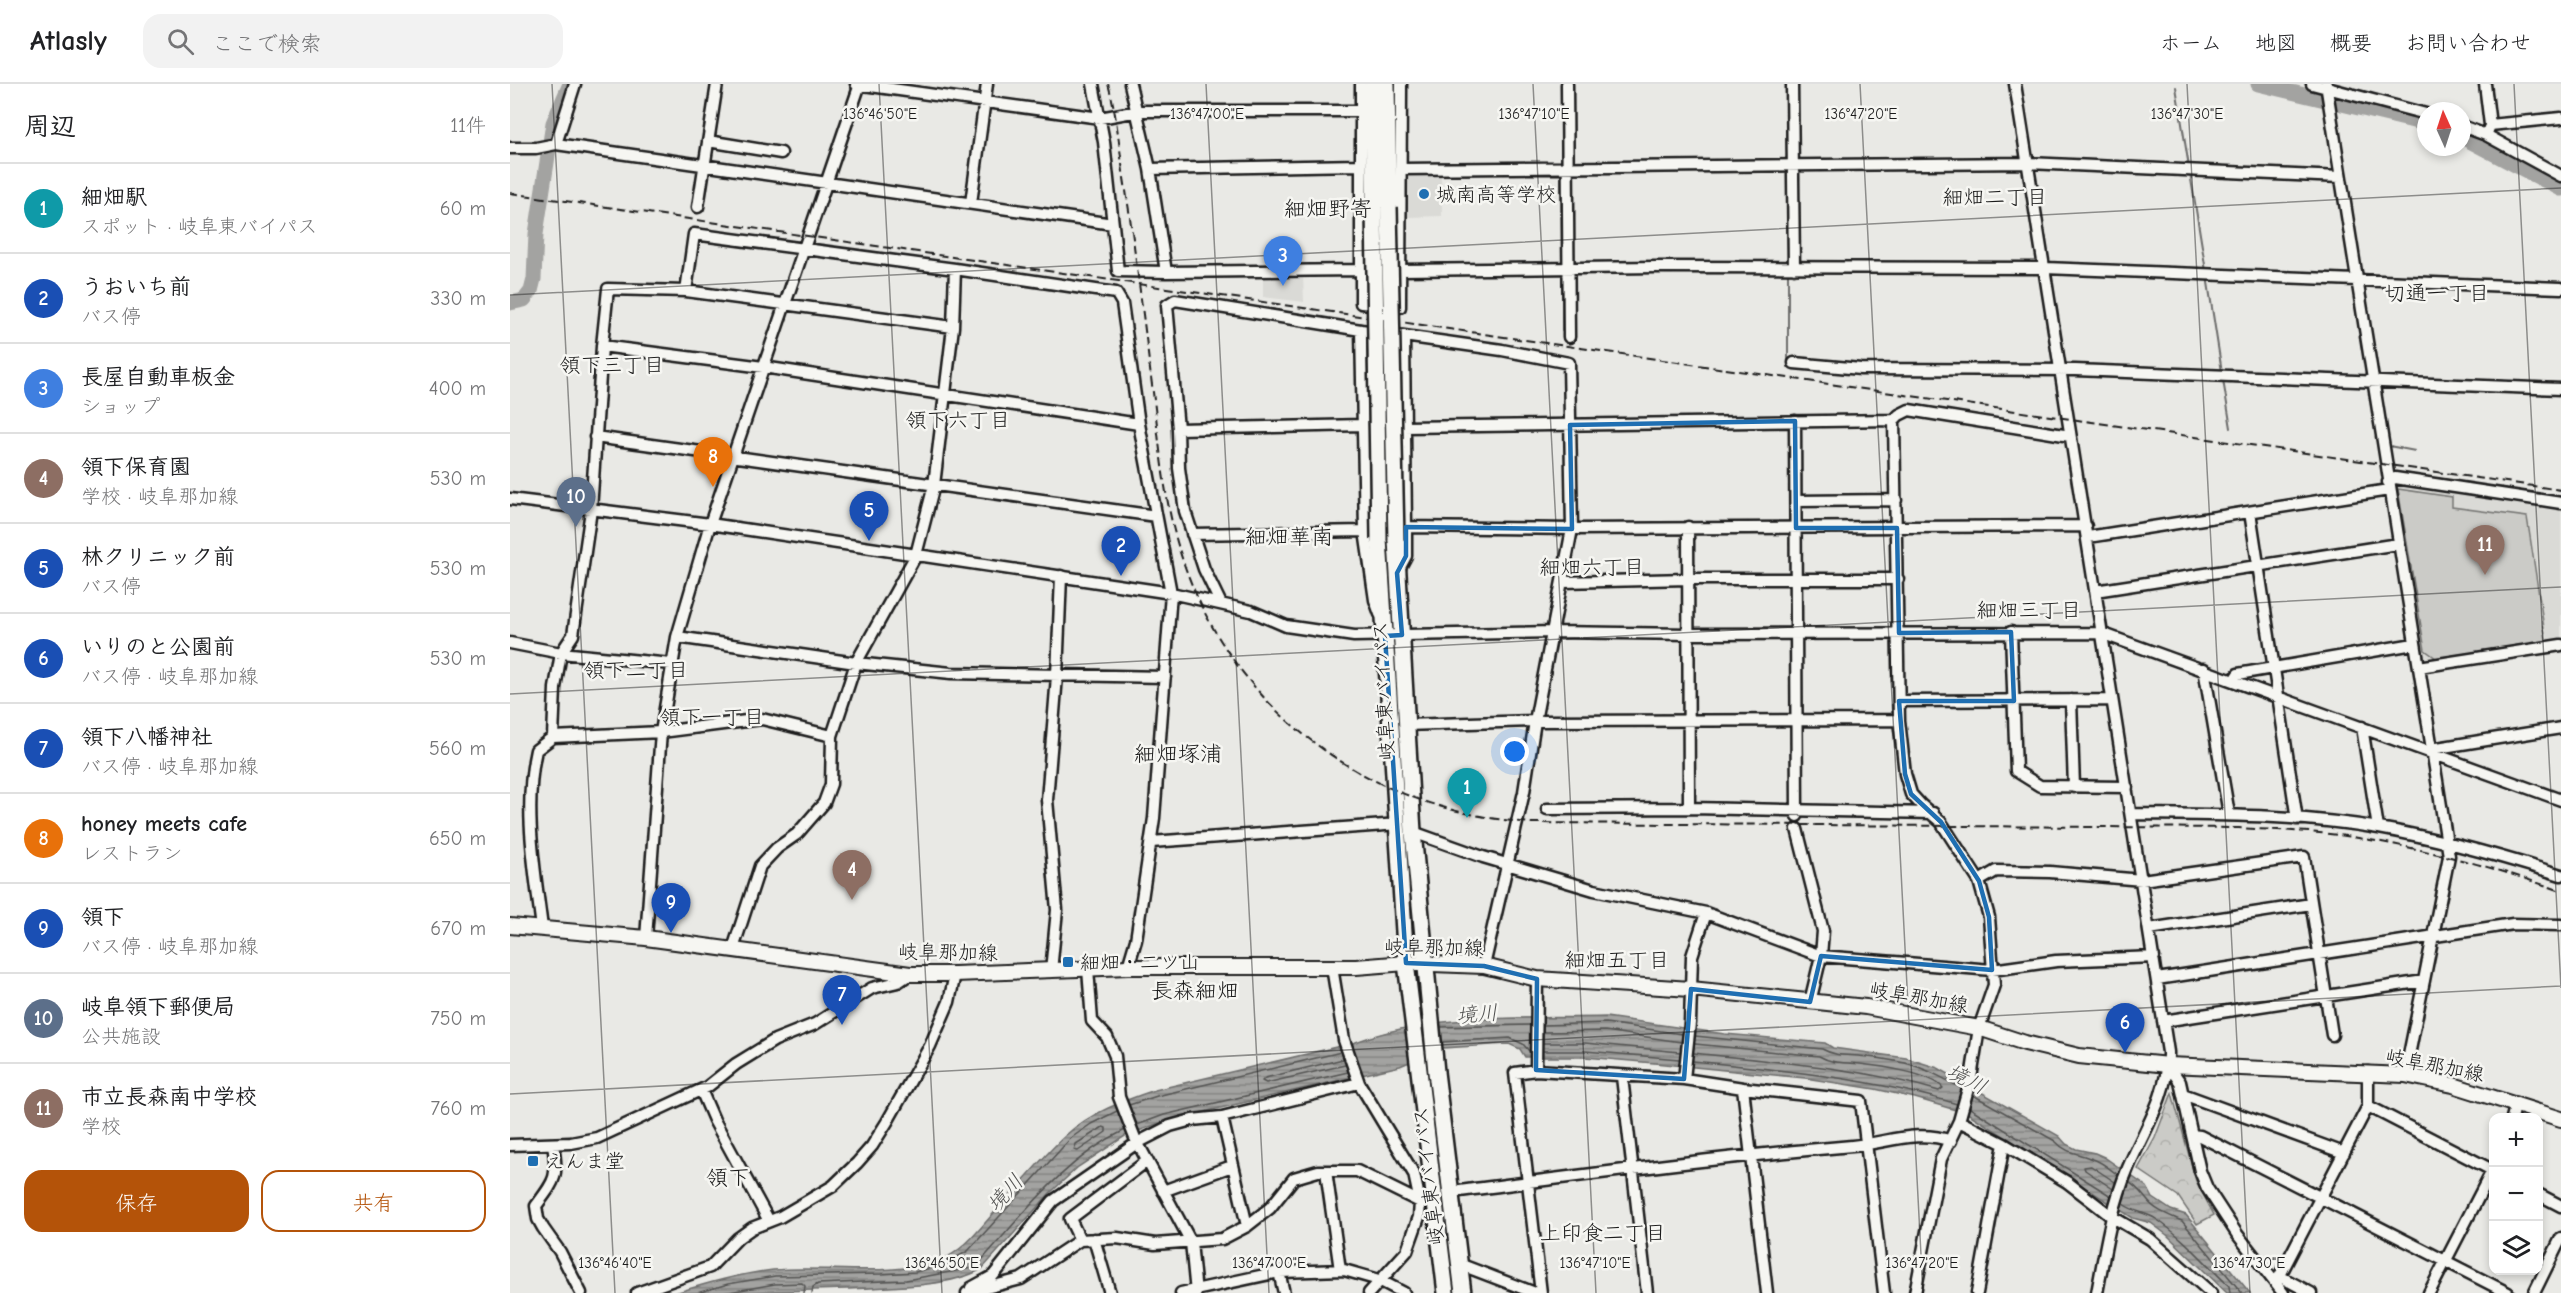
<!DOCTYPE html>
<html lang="ja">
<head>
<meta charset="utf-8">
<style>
	body { margin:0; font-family:"Comic Neue","Klee One",sans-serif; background:#f2f2f2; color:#202124 }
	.controls { position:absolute; right:18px; bottom:18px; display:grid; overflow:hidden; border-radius:12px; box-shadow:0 3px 9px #0003 }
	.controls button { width:54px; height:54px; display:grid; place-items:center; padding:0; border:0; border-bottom:2px solid #e0e0e0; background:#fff; color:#202124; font:30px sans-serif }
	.compass { position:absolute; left:1907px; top:18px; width:54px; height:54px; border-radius:50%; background:#fff; box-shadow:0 3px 9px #0003; rotate:357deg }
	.you { position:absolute; left:1005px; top:668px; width:21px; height:21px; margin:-15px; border:4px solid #fff; border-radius:50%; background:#1a73e8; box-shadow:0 0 0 9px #1a73e833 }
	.badge { display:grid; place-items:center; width:39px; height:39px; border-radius:50%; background:#b45309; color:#fff; font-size:20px; font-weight:700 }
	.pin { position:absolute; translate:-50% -50px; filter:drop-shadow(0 2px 3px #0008) }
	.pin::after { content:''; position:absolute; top:32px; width:21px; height:18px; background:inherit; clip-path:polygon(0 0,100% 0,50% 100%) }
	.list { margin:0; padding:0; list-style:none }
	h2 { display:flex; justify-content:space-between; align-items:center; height:78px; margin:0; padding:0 24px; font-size:26px }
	h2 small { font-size:20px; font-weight:400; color:#757577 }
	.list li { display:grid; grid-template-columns:39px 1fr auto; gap:18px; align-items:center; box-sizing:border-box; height:90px; padding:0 24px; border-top:2px solid #e0e0e0 }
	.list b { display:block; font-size:22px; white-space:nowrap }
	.list p { margin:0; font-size:20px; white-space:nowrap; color:#757577 }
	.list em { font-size:20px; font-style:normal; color:#757577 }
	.actions { display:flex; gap:12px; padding:18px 24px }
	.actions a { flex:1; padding:14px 0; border:2px solid #b45309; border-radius:18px; text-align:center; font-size:21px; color:#b45309 }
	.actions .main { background:#b45309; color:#fff }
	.icon { flex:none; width:33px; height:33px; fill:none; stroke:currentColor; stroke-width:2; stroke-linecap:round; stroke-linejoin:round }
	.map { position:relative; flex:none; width:2051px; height:1209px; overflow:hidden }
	header { display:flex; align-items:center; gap:36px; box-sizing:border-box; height:84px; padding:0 30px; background:#fff; border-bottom:2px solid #e0e0e0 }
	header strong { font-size:28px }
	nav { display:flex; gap:33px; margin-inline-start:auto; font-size:21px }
	.search { width:420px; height:54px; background:#f2f2f2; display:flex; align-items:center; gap:15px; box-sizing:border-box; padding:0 21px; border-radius:18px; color:#757577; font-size:22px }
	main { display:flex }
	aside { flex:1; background:#fff }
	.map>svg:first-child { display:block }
</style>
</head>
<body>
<header>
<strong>Atlasly</strong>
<div class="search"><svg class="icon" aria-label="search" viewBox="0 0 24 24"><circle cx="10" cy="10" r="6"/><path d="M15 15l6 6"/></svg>ここで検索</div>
<nav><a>ホーム</a><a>地図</a><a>概要</a><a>お問い合わせ</a></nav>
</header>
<main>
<aside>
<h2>周辺<small>11件</small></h2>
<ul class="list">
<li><span class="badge" style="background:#0f9aa8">1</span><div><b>細畑駅</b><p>スポット · 岐阜東バイパス</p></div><em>60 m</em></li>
<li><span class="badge" style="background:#1a4fb4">2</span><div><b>うおいち前</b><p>バス停</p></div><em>330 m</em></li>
<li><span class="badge" style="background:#3f7fe0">3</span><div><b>長屋自動車板金</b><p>ショップ</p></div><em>400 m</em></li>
<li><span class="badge" style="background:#8d6e63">4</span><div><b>領下保育園</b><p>学校 · 岐阜那加線</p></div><em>530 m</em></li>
<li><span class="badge" style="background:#1a4fb4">5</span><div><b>林クリニック前</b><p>バス停</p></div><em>530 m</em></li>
<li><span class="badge" style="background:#1a4fb4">6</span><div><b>いりのと公園前</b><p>バス停 · 岐阜那加線</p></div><em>530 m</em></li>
<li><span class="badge" style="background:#1a4fb4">7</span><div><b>領下八幡神社</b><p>バス停 · 岐阜那加線</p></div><em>560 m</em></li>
<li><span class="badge" style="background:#e8710a">8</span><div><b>honey meets cafe</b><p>レストラン</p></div><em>650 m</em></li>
<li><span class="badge" style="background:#1a4fb4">9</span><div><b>領下</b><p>バス停 · 岐阜那加線</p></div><em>670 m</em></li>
<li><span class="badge" style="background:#5c6f8a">10</span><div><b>岐阜領下郵便局</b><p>公共施設</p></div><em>750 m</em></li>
<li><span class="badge" style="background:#8d6e63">11</span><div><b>市立長森南中学校</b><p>学校</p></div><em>760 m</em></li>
</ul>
<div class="actions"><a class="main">保存</a><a>共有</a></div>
</aside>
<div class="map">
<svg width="2051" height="1209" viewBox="0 0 2051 1209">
	<defs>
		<pattern id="park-crowns" width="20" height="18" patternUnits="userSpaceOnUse" patternTransform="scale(1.5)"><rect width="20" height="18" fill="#cbcbc7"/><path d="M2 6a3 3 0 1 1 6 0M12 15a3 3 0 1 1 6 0" fill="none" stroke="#aeaeaa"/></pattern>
		<pattern id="water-rules" width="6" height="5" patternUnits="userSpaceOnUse" patternTransform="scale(1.5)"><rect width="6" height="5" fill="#a3a3a1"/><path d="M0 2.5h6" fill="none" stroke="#848482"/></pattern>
	</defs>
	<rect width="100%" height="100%" fill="#e9e9e5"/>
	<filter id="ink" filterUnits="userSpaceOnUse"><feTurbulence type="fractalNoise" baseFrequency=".0167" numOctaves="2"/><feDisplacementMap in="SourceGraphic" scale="12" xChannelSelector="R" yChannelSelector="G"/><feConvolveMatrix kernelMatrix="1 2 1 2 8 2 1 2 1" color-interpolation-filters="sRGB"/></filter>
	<g filter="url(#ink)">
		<!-- built -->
		<path fill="#dadad6" d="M931 86 932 132 897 133 896 87Z
			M793 190 794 218 753 213V191Z
			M1888 401 2051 426V557L1915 579 1912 575 1886 404Z"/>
		<!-- park -->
		<path fill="url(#park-crowns)" stroke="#747472" stroke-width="1.5" d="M1662 1009 1686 1097 1704 1131 1687 1140 1668 1112 1628 1085 1645 1054Z"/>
		<!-- garden -->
		<path fill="#cbcbc7" stroke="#747472" stroke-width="1.5" d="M1888 405 1942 413V423L2017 433 2036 557 1926 574 1915 566Z"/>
		<!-- water -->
		<path fill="url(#water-rules)" stroke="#6d6d6c" stroke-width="1.5" d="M1096 933 1215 950 1315 959 1323 964 1396 974 1428 984 1549 1052 1556 1060 1566 1065 1585 1069 1594 1073 1637 1103 1643 1114 1661 1126 1676 1131 1740 1209H1717L1657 1151 1641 1139 1623 1134 1459 1030 1405 1014 1365 1005 1295 994 1144 979 1075 973H1015L1010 965 999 960 933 964 890 982 655 1037 615 1052 568 1083 540 1109 472 1185C438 1204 374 1203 336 1205 279 1207 222 1209 165 1209 198 1199 229 1190 263 1186 314 1181 384 1194 431 1176 453 1167 467 1148 482 1131 507 1105 530 1075 556 1051 580 1029 615 1016 645 1006L843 959C923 928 1012 935 1096 933Z"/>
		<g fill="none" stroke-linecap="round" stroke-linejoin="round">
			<!-- shore -->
			<path stroke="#525251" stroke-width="1.5" d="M1033 941 1096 939 1172 950
				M931 943 1020 941
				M1033 948 1095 947 1171 958
				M1185 952 1312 965C1325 972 1334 971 1348 972 1363 973 1380 976 1395 979 1415 984 1433 994 1451 1004
				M932 958 1000 954 1013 960 1019 967
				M1033 959H1075L1170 968
				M1033 967H1075L1169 975
				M1184 969C1266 978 1350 983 1429 1007L1433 1004C1421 989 1369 982 1350 980 1334 978 1323 980 1309 972L1185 960
				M833 975 755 994 752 997 756 999 835 981
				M1183 977C1272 986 1360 994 1447 1020
				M1463 1011 1545 1057C1557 1070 1568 1069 1583 1075 1592 1078 1600 1085 1608 1091
				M619 1021 647 1012 831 968
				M1460 1024 1601 1112
				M627 1041 654 1031 838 988
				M593 1043 596 1044V1048L568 1067 564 1066 566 1060Z
				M1620 1099C1628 1104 1631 1109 1637 1116 1645 1127 1661 1132 1672 1137L1732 1209
				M1603 1105 1575 1086 1574 1083 1581 1082 1605 1098
				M1613 1120C1624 1128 1637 1129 1646 1135 1673 1153 1696 1180 1719 1202L1720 1209
				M187 1209 218 1200 265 1192 372 1190 405 1188 433 1181 458 1167 561 1054 581 1040 607 1027
				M213 1209 265 1200 292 1199 295 1202 294 1209
				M302 1209 303 1203 308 1200 396 1196 462 1184 468 1180C512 1132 554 1075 615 1046"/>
			<!-- stream -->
			<path stroke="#6d6d6c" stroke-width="2" d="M1051 0V79
				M1276 0 1277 78
				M1666 3 1679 83
				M1828 43 1831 64
				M1277 84 1278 180
				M1051 87 1052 181
				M1680 89 1696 187
				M1052 186V247
				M1278 186V283
				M1697 192 1712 288
				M1713 296 1721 344
				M1879 362 1905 367"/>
			<!-- river -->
			<path stroke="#a3a3a1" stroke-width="15" d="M1748 0 1916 40
				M1952 53 2051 105
				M0 219 14 216 21 207 24 195 26 150 43 39 60 0"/>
			<defs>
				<path id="minor" d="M346 0 590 34 628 27H850
					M583 0 594 58 608 187 656 188
					M620 0 640 85 656 188 851 186
					M851 0V219L890 223 891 0
					M1057 0 1059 253
					M1282 0 1284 184
					M1505 0 1658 968C1659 1010 1634 1046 1618 1084 1601 1124 1595 1167 1587 1209
					M1802 0 1916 30
					M1816 0 1939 772 1895 991
					M1975 0 1980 41 2051 34
					M1952 42 1976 51 1979 44
					M1976 51 2051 92
					M198 57 271 69
					M46 60 65 0
					M0 64H26L46 60 603 140
					M640 85 850 81
					M891 85 1518 79 1830 93
					M461 119 477 0
					M188 123 207 0
					M891 186 1147 183 1535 184 2051 204
					M176 207 184 150 445 185 606 209 612 219 629 340 661 509 644 734 626 856 618 883
					M894 252 992 266 1059 279 1062 445 1025 637 1014 708 974 882
					M92 262 253 283 629 340
					M1284 279 1351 285 1565 286 2051 305
					M1285 337 1287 732
					M894 343 1384 336
					M668 345 853 341
					M85 353 646 432
					M1878 398 1885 394 2051 419
					M0 415 200 440 661 509 741 527 776 542 844 552 1044 548 1179 550 1591 549 2051 716
					M1286 417 1386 416
					M1740 428 1786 729V735
					M896 443 1062 445 1576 442
					M1178 443 1179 724
					M682 450 855 447
					M1578 453 1879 406
					M1053 498 1178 495H1388
					M1585 507 1888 460
					M710 518 694 485 675 427 669 384 668 345 657 221 665 216 851 246
					M870 530 865 516 855 447 851 246 894 252 896 443V472L888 487
					M1501 548 1506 687 1530 702 1617 703
					M167 553 346 579 441 589 655 593
					M0 559 51 569 161 580
					M1909 583 2051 561
					M1694 585 1719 730
					M1724 596 1728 590 1904 560
					M1561 616 1564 703
					M1389 617 1602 616
					M895 641 1025 637 1389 636
					M1852 643 1868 744
					M43 653 45 604 51 569 63 551 81 426 92 262 98 205 176 207 443 243
					M1922 669 1927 664 2051 644
					M1037 725 1182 724 1423 729
					M1622 730C1704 731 1787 730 1869 744 1931 755 1991 772 2051 791
					M1287 745 1313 847 1311 872 1300 918
					M903 748 973 773 1084 806 1196 829 1311 872 1482 886 1546 877 1644 873
					M641 758 889 740
					M1469 797 1486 787 1540 788 1632 796 1794 773 1822 951
					M32 844C25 787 13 724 26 666L43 653 151 648 252 635 322 652
					M1639 845 1801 820
					M136 854 151 648 167 553 200 440 350 0
					M223 865 250 782 267 764 287 750 314 719 321 700 322 652 346 579 406 471 424 401 443 243 445 185
					M822 883 834 956 849 999 904 1090 910 1118 909 1133 897 1167 859 1209
					M578 885 582 937 597 953 605 972 609 1013 625 1054 681 1158 686 1209
					M541 887 547 826 537 716 547 592 551 492
					M1647 895 2003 840 2051 841
					M1653 937 1914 897
					M1658 981 1670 998 1690 1087 1697 1104 1727 1150 1773 1209
					M1026 986 1027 895
					M1112 993 1137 1209
					M1174 995 1180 939 1182 872 1196 829
					M1233 1004 1351 1017 1374 1209
					M191 1006 204 1036 259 1137
					M1673 1010 1834 1069
					M1858 1022 1984 1087
					M712 1033 737 1142
					M2002 1034 2006 1019
					M1449 1037 1494 1060 1557 1098 1601 1132 1640 1155 1701 1209
					M1682 1051 1690 1052 1998 1209
					M43 1060C48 1094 46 1095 26 1122L28 1135 33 1144 50 1168 71 1209
					M0 1061 61 1059 87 1054 197 1003 226 980 265 956 305 940 362 904 388 898 400 890
					M816 1087 830 1186
					M653 1107 722 1082
					M941 1108C1075 1091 1208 1073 1342 1062 1376 1059 1408 1045 1441 1057
					M2028 1110 2051 1122
					M584 1155 600 1209
					M570 1156 560 1135 637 1077
					M949 1180 1025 1209
					M769 1188 774 1209
					M1771 1193 1801 1209
					M1766 1199 1858 1022V988
					M461 1204 483 1192 543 1117 627 1059 660 1042 682 1036 712 1033 849 999
					M127 1209 200 1183 228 1154 242 1144 270 1133 323 1102 347 1079 362 1062 377 1038 420 962 439 918 445 890
					M457 1209 511 1195 570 1156 607 1154 645 1160 712 1155 737 1142 760 1124 784 1094 808 1087H847L910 1118 923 1115
					M671 1209 769 1188 834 1186 869 1196 894 1209
					M1031 1209 1005 989 1026 986 1174 995 1233 1004 1257 1209
					M1405 1209 1431 1075 1449 1037 1461 994 1469 944 1484 901 1479 833 1469 797 1431 738 1411 721 1401 710 1395 690 1389 636 1384 336 1389 331 1399 326 1560 352
					M1467 1209 1494 1060
					M1919 1209 1984 1083
					M2024 1209 2051 1154"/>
				<path id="major" d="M0 842 136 854 400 890H445L618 883H846L896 879 974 882 1027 895 1181 905 1356 923 1469 944 1515 959 1569 972 1658 981 1895 991 1943 1001 2051 1035"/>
				<path id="highway" d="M863 0 864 124
					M877 0 879 123
					M869 455 896 879 936 1209
					M886 456 903 748 926 988 953 1209"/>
			</defs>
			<!-- minor casing -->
			<use href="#minor" stroke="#1c1c1c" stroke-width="15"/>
			<!-- major casing -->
			<use href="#major" stroke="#1c1c1c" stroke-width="18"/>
			<!-- highway casing -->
			<use href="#highway" stroke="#1c1c1c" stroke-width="20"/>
			<!-- minor -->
			<use href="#minor" stroke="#f6f6f2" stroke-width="10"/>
			<!-- major -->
			<use href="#major" stroke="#f6f6f2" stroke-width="14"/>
			<!-- highway -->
			<use href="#highway" stroke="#f6f6f2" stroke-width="15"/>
			<!-- rail -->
			<path stroke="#1c1c1c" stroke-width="2" stroke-dasharray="9 4.5" stroke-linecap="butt" d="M598 0C607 30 609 63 614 94 625 163 633 232 642 301 648 344 651 387 660 429 679 523 732 607 810 663 872 709 945 733 1022 739L1729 744C1762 746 1796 747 1829 751 1905 762 1979 781 2051 807
				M0 109 2051 406"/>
			<defs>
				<path id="highway-bridge" d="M879 123 886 456
					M864 124 869 455"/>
			</defs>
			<!-- highway-bridge casing -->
			<use href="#highway-bridge" stroke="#1c1c1c" stroke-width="20" stroke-linecap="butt"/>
			<!-- highway-bridge -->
			<use href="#highway-bridge" stroke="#f6f6f2" stroke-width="15"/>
		</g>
	</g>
	<!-- marked area -->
	<path fill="none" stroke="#1f6fb2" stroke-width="4.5" stroke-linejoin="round" d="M1285 337 1286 444H1387L1389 549 1501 548 1504 617H1389L1395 690 1401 710 1431 738 1469 797 1479 833 1482 886 1311 872 1300 918 1181 905 1174 995 1026 986 1027 895 974 882 896 879 875 552 892 551 887 489 896 472V443L1062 445 1060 341Z"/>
	<!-- ticks -->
	<path fill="none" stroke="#1c1c1c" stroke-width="1.5" stroke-opacity="0.45" d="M42 0 105 1209M369 0 432 1209M696 0 759 1209M1023 0 1086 1209M1350 0 1413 1209M1677 0 1740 1209M2004 0 2051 904M0 211 2051 104M0 610 2051 503M0 1010 2051 902"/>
	<!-- markers -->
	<g fill="#1f6fb2" stroke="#f6f6f2" stroke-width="2">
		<circle cx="914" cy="110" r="6"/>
		<rect x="552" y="872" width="12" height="12" rx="3"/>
		<rect x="17" y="1071" width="12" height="12" rx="3"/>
	</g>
	<g text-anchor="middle" stroke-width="5" stroke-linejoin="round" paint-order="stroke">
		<!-- poi labels -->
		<g font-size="20" fill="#1c1c1c" stroke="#f6f6f2" text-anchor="start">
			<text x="926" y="117">城南高等学校</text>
			<text x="570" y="885">細畑・二ツ山</text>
			<text x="35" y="1084">えんま堂</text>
		</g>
		<!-- street labels -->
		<g font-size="20" fill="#1c1c1c" stroke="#f6f6f2">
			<text transform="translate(873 607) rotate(-93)" y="7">岐阜東バイパス</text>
			<text transform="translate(924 863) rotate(1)" y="7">岐阜那加線</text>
			<text transform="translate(438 868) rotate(1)" y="7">岐阜那加線</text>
			<text transform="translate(1409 913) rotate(10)" y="7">岐阜那加線</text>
			<text transform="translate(1925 981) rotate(11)" y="7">岐阜那加線</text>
			<text transform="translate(918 1092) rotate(-97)" y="7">岐阜東バイパス</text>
		</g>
		<!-- neighbourhood labels -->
		<g font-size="21" fill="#1c1c1c" stroke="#f6f6f2">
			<text x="1485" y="120">細畑二丁目</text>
			<text x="1927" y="216">切通一丁目</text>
			<text x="102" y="288">領下三丁目</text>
			<text x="448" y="343">領下六丁目</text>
			<text x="1082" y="490">細畑六丁目</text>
			<text x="1519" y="533">細畑三丁目</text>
			<text x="126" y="593">領下二丁目</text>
			<text x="202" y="640">領下一丁目</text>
			<text x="1107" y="883">細畑五丁目</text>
			<text x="1093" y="1156">上印食二丁目</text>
		</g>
		<!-- water labels -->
		<g font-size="21" font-style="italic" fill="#525251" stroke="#f6f6f2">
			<text transform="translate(967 930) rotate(-5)" y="7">境川</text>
			<text transform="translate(1457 995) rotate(27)" y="7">境川</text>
			<text transform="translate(495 1109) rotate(-48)" y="7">境川</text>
		</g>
		<!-- quarter labels -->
		<g font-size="22" fill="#1c1c1c" stroke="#f6f6f2">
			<text x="818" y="132">細畑野寄</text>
			<text x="779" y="460">細畑華南</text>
			<text x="668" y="677">細畑塚浦</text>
			<text x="685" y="914">長森細畑</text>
			<text x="218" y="1101">領下</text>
		</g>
	</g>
	<g font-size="15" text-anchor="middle" fill="#1c1c1c" stroke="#f6f6f2" stroke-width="5" stroke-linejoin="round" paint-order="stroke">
		<text x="370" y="35">136°46'50"E</text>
		<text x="697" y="35">136°47'00"E</text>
		<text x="1024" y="35">136°47'10"E</text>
		<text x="1351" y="35">136°47'20"E</text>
		<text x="1677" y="35">136°47'30"E</text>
		<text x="105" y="1184">136°46'40"E</text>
		<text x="432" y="1184">136°46'50"E</text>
		<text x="759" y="1184">136°47'00"E</text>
		<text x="1085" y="1184">136°47'10"E</text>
		<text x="1412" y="1184">136°47'20"E</text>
		<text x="1739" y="1184">136°47'30"E</text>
	</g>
</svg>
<div class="controls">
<button>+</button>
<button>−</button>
<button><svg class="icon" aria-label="layers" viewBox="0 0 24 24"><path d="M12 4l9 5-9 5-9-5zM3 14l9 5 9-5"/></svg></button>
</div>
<svg class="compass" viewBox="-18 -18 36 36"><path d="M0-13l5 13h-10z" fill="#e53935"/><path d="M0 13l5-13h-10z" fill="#757577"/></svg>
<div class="you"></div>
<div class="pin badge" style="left:957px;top:734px;background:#0f9aa8">1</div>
<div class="pin badge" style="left:611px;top:492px;background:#1a4fb4">2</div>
<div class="pin badge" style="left:773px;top:202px;background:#3f7fe0">3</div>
<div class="pin badge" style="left:342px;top:816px;background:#8d6e63">4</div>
<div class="pin badge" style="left:359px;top:457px;background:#1a4fb4">5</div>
<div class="pin badge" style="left:1615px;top:969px;background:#1a4fb4">6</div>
<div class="pin badge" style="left:332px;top:941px;background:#1a4fb4">7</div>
<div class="pin badge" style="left:203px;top:403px;background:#e8710a">8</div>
<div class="pin badge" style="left:161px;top:849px;background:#1a4fb4">9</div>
<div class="pin badge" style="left:66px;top:443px;background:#5c6f8a">10</div>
<div class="pin badge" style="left:1975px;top:491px;background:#8d6e63">11</div>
</div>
</main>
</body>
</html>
